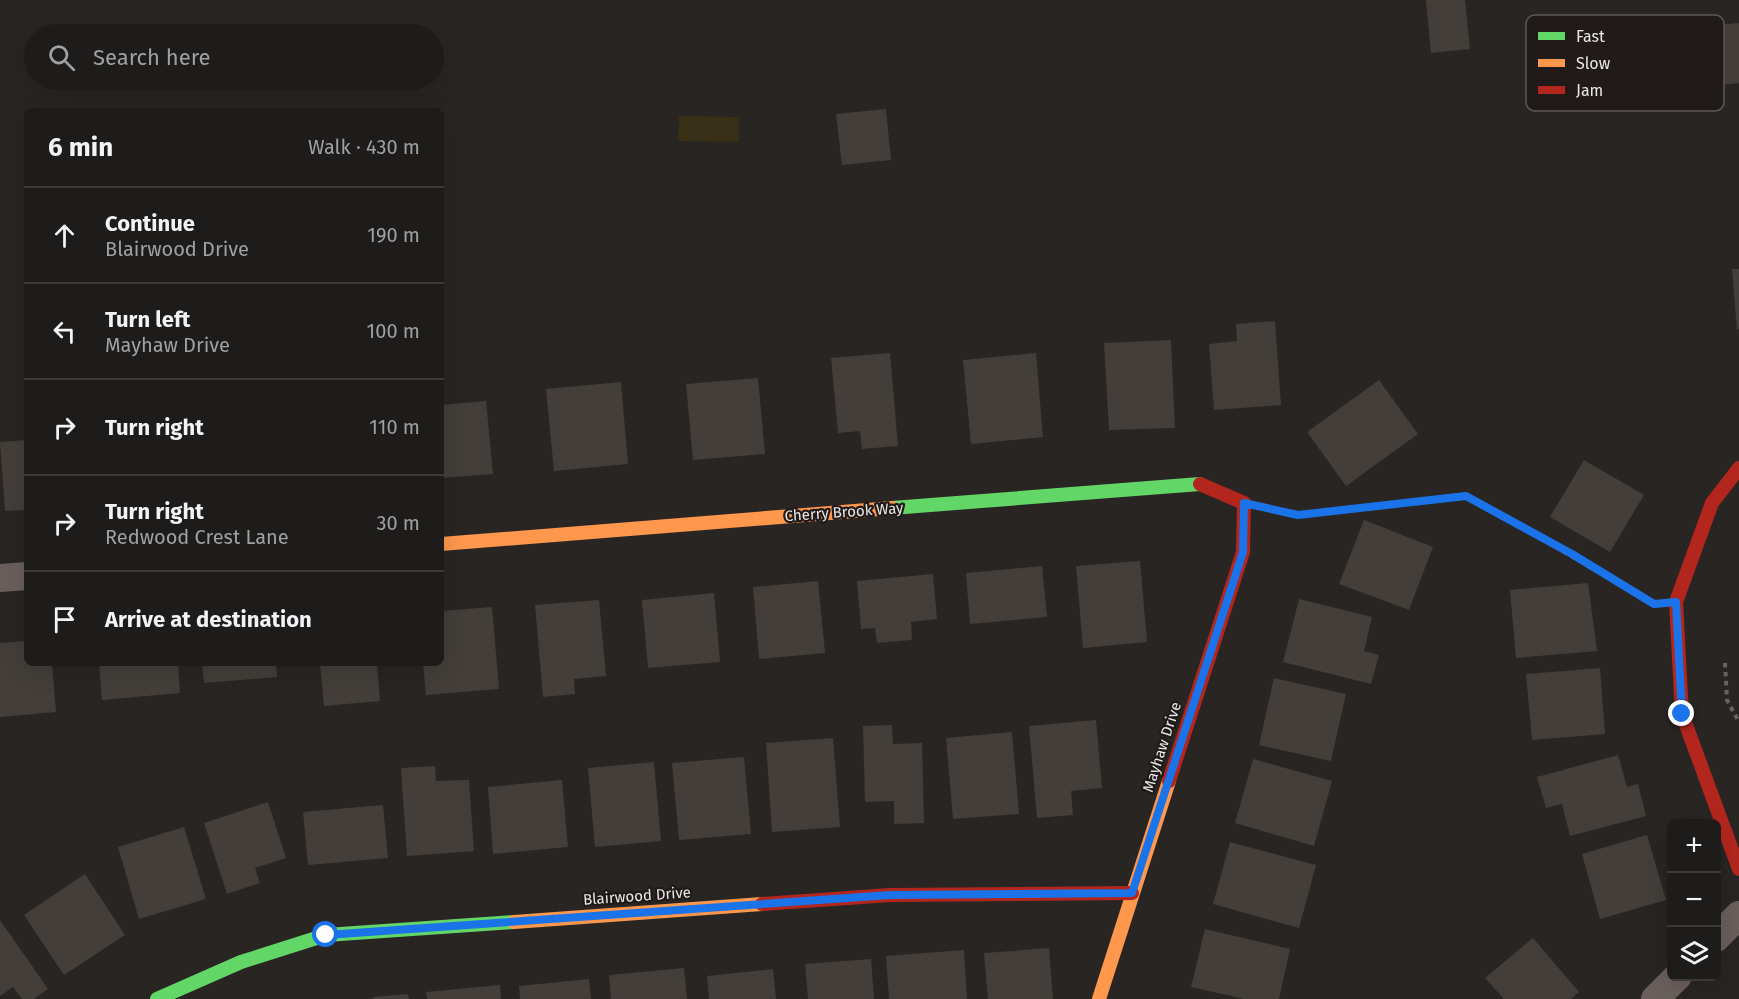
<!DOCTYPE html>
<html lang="en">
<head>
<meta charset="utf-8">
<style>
	body { margin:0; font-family:"Fira Sans",sans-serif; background:#262523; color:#f1f3f6 }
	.controls { position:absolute; right:18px; bottom:18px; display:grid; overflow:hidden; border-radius:9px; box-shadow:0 6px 24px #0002 }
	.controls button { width:54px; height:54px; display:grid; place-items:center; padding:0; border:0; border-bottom:2px solid #3c3a39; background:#1e1c1a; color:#f1f3f6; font:30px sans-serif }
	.stop { position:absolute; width:18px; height:18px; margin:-14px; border:4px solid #1a73e8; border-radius:50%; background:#fff }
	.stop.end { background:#1a73e8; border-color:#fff; box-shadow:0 2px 6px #0008 }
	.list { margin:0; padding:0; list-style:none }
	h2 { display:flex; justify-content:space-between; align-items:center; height:78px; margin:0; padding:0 24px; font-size:26px }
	h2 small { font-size:20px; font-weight:400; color:#a1a1a2 }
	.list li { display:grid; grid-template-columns:39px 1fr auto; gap:18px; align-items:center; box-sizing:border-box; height:96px; padding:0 24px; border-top:2px solid #3c3a39 }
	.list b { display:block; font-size:22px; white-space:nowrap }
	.list p { margin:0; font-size:20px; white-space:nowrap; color:#a1a1a2 }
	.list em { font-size:20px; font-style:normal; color:#a1a1a2 }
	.icon { flex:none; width:33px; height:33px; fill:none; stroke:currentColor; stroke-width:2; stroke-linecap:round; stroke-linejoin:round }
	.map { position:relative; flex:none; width:1739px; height:999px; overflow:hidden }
	.search { position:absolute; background:#1e1c1a; box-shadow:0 6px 24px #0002; left:24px; top:24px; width:420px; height:66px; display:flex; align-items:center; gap:15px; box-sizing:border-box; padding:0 21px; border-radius:33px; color:#a1a1a2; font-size:22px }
	.panel { position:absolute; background:#1e1c1a; box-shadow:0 6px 24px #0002; left:24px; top:108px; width:420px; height:558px; border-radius:9px }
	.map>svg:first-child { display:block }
</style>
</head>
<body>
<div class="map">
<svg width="1739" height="999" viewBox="0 0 1739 999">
	<rect width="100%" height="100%" fill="#282523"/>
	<!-- grass -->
	<path fill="#382f17" d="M679 116 739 117V142L678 141Z"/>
	<!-- building -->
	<path fill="#433e39" d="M1426 0H1465L1470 49 1431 53Z
		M1739 23V83L1690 88 1685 28Z
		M886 109 891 160 842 165 836 114Z
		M1732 269H1739V329L1737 330Z
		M1275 321 1281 405 1214 410 1209 344 1237 341 1236 324Z
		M1171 340 1175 428 1109 430 1104 343Z
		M890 353 898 446 862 449 860 431 838 433 831 358Z
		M1036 353 1043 437 971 444 963 360Z
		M758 378 765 454 693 460 686 384Z
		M1379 380 1418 434 1346 486 1307 432Z
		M621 382 628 464 554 471 546 389Z
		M486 401 493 474 441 478V405Z
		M27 440V510L5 511 0 442Z
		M1584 460 1644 495 1610 552 1550 517Z
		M1364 520 1433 547 1409 610 1339 584Z
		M1140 561 1147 642 1083 648 1076 566Z
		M1042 566 1047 617 970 624 966 573Z
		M933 574 937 619 911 622 912 640 877 643 875 628 861 629 857 581Z
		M818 581 825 653 759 659 753 587Z
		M1588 583 1597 651 1516 658 1510 590Z
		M714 593 720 662 648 668 642 600Z
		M1299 599 1372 617 1364 651 1379 655 1371 684 1283 662Z
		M599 600 606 676 574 679 575 694 543 697 535 605Z
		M492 607 499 689 426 695 423 663H441V611Z
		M27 641V663H52L56 712 0 717V643Z
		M99 663H178L180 693 102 700Z
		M202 663H276L277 677 204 683Z
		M320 663H377L380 701 324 706Z
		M1600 668 1605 734 1532 740 1526 674Z
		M1274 678 1346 694 1331 761 1259 745Z
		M1096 720 1102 788 1071 791 1073 815 1037 818 1029 726Z
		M892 725 893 744 922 743 924 823 894 824V801L865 802 863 726Z
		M1012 732 1019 814 953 819 946 738Z
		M833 738 840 827 772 832 766 743Z
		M1618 755 1627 787 1638 784 1646 816 1570 836 1562 804 1546 808 1537 777Z
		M744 757 751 834 679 840 672 763Z
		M1253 759 1332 781 1314 846 1235 823Z
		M654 762 661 841 595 847 588 768Z
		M435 766 436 781 469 780 474 851 407 856 401 768Z
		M562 780 568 847 493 854 488 787Z
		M268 802 286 858 255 868 260 883 227 894 204 823Z
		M383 805 388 858 308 865 303 812Z
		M184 827 206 899 139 919 118 847Z
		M1647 835 1666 900 1600 919 1582 854Z
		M1230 842 1316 865 1299 928 1213 904Z
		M85 874 125 935 64 975 24 915Z
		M0 920 48 989 34 999H22L13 987 0 996Z
		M1205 929 1290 949 1279 999H1244L1191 987Z
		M1533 938 1579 992 1571 999H1504L1485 978Z
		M1049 948 1053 999H988L984 953Z
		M964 950 967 999H889L886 956Z
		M871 959 874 999H808L805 964Z
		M684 968 687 999H611L609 975Z
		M773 969 776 999H709L707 976Z
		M589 979 591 999H520L519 986Z
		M500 985 501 999H427L426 992Z
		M408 994 409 999H373V997Z"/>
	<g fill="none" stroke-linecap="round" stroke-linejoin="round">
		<!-- path -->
		<path stroke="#6a6361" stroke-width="4" stroke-dasharray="4.5 4.5" stroke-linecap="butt" d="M1274 510 1298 515 1466 496 1646 599
			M1725 663 1727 700 1739 722"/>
		<!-- street -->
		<path stroke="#695f5d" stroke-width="28" d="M0 578 27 576
			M1716 938 1739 915
			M1655 999 1678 976"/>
		<!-- fast -->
		<path stroke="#63d668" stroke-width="14" d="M892 508 1200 484
			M157 999 241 962 326 935 514 922"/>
		<!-- slow -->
		<path stroke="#ff974d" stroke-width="14" d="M441 544 892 508
			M514 922 762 904
			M1099 999 1169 781"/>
		<!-- jam -->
		<path stroke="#b3261e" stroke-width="14" d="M1739 468 1712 503 1676 602 1682 714 1739 869
			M1169 781 1243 552 1244 503 1200 484
			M762 904 890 895 1132 893"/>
	</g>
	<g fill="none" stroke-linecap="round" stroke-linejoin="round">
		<!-- route -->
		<path stroke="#1a73e8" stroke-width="8" d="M326 935 890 895 1132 893 1243 552 1244 503 1298 515 1466 496 1572 554 1654 604 1676 602 1682 714"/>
	</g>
	<g text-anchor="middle" stroke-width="4.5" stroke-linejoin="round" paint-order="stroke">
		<!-- street labels -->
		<g font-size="15" fill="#ebe7e6" stroke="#201b19">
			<text transform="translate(844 512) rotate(-4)" y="5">Cherry Brook Way</text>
			<text transform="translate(1162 747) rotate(-72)" y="5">Mayhaw Drive</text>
			<text transform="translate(637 896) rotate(-4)" y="5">Blairwood Drive</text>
		</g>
	</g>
	<!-- legend -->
	<rect x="1526" y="15" width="198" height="96" rx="9" fill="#201b19" stroke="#5d5856" stroke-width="1.5"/>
	<rect x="1538" y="32" width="27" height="8" fill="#63d668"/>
	<rect x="1538" y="59" width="27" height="8" fill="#ff974d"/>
	<rect x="1538" y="86" width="27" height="8" fill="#b3261e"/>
	<g font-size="16" fill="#ebe7e6">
		<text x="1576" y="42">Fast</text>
		<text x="1576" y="69">Slow</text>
		<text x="1576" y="96">Jam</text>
	</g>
</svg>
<div class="controls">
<button>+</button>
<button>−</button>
<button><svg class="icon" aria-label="layers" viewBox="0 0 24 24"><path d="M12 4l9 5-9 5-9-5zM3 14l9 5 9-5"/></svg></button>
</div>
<div class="stop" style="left:326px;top:935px"></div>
<div class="stop end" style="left:1682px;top:714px"></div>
<div class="search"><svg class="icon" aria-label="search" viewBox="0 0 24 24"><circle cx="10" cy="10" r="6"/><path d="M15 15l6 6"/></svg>Search here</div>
<section class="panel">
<h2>6 min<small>Walk · 430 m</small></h2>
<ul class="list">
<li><svg class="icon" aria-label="ahead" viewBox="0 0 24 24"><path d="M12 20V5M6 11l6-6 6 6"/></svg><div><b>Continue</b><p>Blairwood Drive</p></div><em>190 m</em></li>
<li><svg class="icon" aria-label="left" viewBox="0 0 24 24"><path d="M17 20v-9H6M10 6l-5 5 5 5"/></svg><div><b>Turn left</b><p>Mayhaw Drive</p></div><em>100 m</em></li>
<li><svg class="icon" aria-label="right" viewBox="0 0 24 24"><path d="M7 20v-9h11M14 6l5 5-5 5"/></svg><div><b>Turn right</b></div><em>110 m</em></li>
<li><svg class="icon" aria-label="right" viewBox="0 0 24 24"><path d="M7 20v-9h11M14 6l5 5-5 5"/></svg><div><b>Turn right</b><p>Redwood Crest Lane</p></div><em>30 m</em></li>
<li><svg class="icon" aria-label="arrive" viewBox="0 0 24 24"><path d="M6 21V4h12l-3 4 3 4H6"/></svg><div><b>Arrive at destination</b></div></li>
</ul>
</section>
</div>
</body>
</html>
